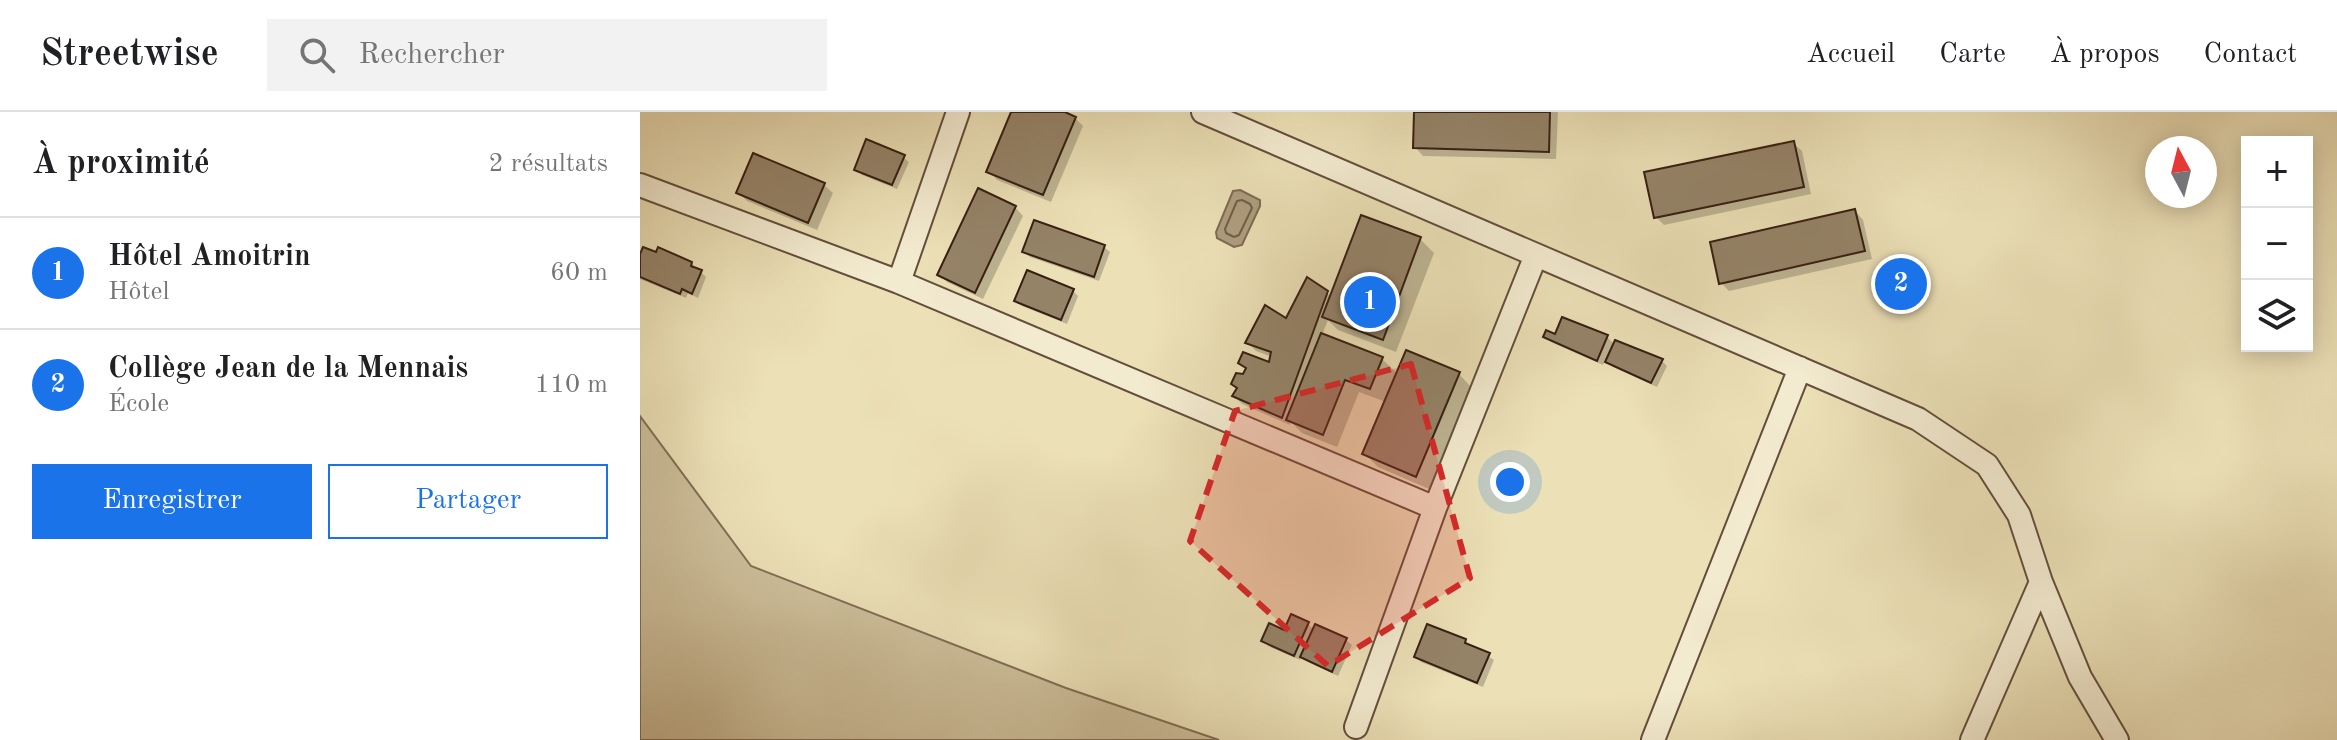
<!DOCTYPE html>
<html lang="fr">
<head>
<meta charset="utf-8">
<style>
	body { margin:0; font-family:"Old Standard TT",serif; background:#f2f2f2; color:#202124 }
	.controls { position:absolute; right:24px; top:24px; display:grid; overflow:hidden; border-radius:0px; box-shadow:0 4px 20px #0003 }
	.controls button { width:72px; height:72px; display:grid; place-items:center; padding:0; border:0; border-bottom:2px solid #e0e0e0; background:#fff; color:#202124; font:40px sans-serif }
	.compass { position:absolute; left:1505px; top:24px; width:72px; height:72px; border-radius:50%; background:#fff; box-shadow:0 4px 20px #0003; rotate:353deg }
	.you { position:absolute; left:870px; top:370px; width:28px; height:28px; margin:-20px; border:6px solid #fff; border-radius:50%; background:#1a73e8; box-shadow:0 0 0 12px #1a73e833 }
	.badge { display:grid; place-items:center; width:52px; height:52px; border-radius:50%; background:#1a73e8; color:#fff; font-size:26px; font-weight:700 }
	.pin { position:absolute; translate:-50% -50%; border:4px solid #fff; box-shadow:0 2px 8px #0006 }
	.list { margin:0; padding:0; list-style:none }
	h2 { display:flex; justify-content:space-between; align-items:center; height:104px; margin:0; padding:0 32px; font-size:34px }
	h2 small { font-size:26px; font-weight:400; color:#757577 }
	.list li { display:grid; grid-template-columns:52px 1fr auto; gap:24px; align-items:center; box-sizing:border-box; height:112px; padding:0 32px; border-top:2px solid #e0e0e0 }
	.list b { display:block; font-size:30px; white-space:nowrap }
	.list p { margin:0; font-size:26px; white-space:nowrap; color:#757577 }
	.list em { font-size:26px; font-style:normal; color:#757577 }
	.actions { display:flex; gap:16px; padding:24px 32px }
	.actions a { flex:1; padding:18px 0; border:2px solid #1a73e8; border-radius:0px; text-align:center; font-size:28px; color:#1a73e8 }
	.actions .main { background:#1a73e8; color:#fff }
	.icon { flex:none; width:44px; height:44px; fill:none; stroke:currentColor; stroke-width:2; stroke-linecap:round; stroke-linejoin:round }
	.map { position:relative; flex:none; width:1697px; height:628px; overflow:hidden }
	header { display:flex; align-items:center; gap:48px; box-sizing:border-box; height:112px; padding:0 40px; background:#fff; border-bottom:2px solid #e0e0e0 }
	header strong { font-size:38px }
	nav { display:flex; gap:44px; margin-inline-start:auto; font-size:28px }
	.search { width:560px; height:72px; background:#f2f2f2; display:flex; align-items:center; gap:20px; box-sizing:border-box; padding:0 28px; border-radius:0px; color:#757577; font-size:30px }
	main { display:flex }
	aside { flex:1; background:#fff }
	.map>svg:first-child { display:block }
</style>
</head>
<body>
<header>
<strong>Streetwise</strong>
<div class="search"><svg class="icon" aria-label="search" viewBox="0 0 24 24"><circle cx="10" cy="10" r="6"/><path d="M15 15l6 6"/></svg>Rechercher</div>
<nav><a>Accueil</a><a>Carte</a><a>À propos</a><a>Contact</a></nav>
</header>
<main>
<aside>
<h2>À proximité<small>2 résultats</small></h2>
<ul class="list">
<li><span class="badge">1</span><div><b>Hôtel Amoitrin</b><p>Hôtel</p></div><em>60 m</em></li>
<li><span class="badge">2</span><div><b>Collège Jean de la Mennais</b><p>École</p></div><em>110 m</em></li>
</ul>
<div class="actions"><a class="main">Enregistrer</a><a>Partager</a></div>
</aside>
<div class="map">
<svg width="1697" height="628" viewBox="0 0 1697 628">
	<rect width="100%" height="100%" fill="#ece0b7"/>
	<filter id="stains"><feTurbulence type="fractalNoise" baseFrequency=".0025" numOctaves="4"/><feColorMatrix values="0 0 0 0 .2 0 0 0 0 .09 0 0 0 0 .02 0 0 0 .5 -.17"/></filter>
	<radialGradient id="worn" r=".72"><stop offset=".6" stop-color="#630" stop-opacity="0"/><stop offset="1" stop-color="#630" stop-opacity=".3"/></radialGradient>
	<!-- green -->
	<path fill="#cdbf9b" stroke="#826e56" stroke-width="2" d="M0 304 111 454 426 576 579 628H0Z"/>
	<!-- water -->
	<path fill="#ae9e7f" stroke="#7e6b53" stroke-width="2" d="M600 78 620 88V94L602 133 594 135 577 126 576 120 593 79Z"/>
	<!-- shadow -->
	<path fill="#0003" d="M374 0H420L435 6 443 14 411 90 357 68 349 59Z
		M776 0H918L916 47 783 44 775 35Z
		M1153 31 1162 39 1171 82 1024 113 1016 105Z
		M114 43 184 73 193 81 177 118 107 89 98 80Z
		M263 45 269 50 257 77 222 63 216 57Z
		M375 95 383 104 343 187 307 170 299 162Z
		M1215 99 1223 108 1232 147 1089 179 1081 171Z
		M780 127 794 141 756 240 698 218 688 208 682 223 742 247 758 262H819L832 276 789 377 738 355 724 341 746 290 719 280 697 335 662 321 651 310 650 313 602 292 594 284 604 264 630 253 632 245 616 239 608 231 647 209 686 180 692 186Z
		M464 135 470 140 459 169 390 145 385 140Z
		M0 147 51 151 66 165 58 186 48 181 46 186 0 167Z
		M433 179 438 184 427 212 382 194 376 189Z
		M905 225H967L975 233 1022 249 1027 254 1017 275 973 255 965 247 963 253 911 230Z
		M668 512 674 518 676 515 706 528 712 533 698 564 668 550 661 544 660 548 628 534 623 528Z
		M825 529 854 548 843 575 781 550 776 545Z"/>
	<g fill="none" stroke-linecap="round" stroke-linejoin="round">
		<!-- shore -->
		<path stroke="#725e48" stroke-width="2" d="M602 88 610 92 612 96 599 123 594 125 586 121 585 117 597 89Z"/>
	</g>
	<!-- building -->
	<path fill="#958368" stroke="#371e12" stroke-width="2" d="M371 0H425L436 5 403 83 346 60Z
		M774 0H910L909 40 773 36Z
		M226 27 265 43 252 73 214 58Z
		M1154 29 1164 75 1014 106 1004 60Z
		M113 41 185 71 168 111 96 81Z
		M338 76 376 94 335 181 297 163Z
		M1215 97 1225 139 1079 172 1070 130Z
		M721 103 781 125 743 228 682 205Z
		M394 108 465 133 454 165 382 140Z
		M3 135 16 140 18 135 52 150 51 154 62 158 52 182 42 177 40 182 0 165V142Z
		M387 158 434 177 421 208 374 189Z
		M667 165 688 179 642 306 592 284 597 276 591 272 596 261 603 262 606 256 598 251 603 240 629 250 631 240 605 231 625 193 646 206Z
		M922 205 968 223 957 249 903 225 906 218 915 222Z
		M681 221 743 245 730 277 705 268 683 323 646 308Z
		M975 228 1023 247 1011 271 965 250Z
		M766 238 820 260 776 365 722 342Z
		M651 502 669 510 654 544 621 529 629 511 644 518Z
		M675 512 707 526 692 560 660 545Z
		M787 512 826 527 825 531 850 541 837 571 774 545Z"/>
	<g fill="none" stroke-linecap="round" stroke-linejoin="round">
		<defs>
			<path id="minor" d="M563 0 1278 307 1347 353 1379 403 1401 470 1440 565 1477 628
				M0 73 259 170 795 396
				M259 170 318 0
				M716 615 795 396 896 143
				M1013 628 1160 256
				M1332 628 1401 470"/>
		</defs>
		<!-- minor casing -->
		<use href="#minor" stroke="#644e3b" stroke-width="26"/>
		<!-- minor -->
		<use href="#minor" stroke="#f3ebd0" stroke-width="22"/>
	</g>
	<!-- marked area -->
	<path fill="#d62828" fill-opacity="0.2" stroke="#d62828" stroke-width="6" stroke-dasharray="16 10" stroke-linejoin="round" d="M771 252 830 466 688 554 550 429 595 299Z"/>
	<rect width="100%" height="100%" filter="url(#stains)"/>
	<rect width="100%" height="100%" fill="url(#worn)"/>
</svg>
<div class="controls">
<button>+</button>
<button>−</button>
<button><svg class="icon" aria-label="layers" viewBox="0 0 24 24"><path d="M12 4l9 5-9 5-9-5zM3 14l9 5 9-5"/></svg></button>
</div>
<svg class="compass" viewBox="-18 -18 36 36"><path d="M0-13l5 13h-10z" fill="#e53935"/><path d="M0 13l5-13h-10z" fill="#757577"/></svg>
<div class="you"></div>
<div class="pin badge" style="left:730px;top:190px">1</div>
<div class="pin badge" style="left:1261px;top:172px">2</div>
</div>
</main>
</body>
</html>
